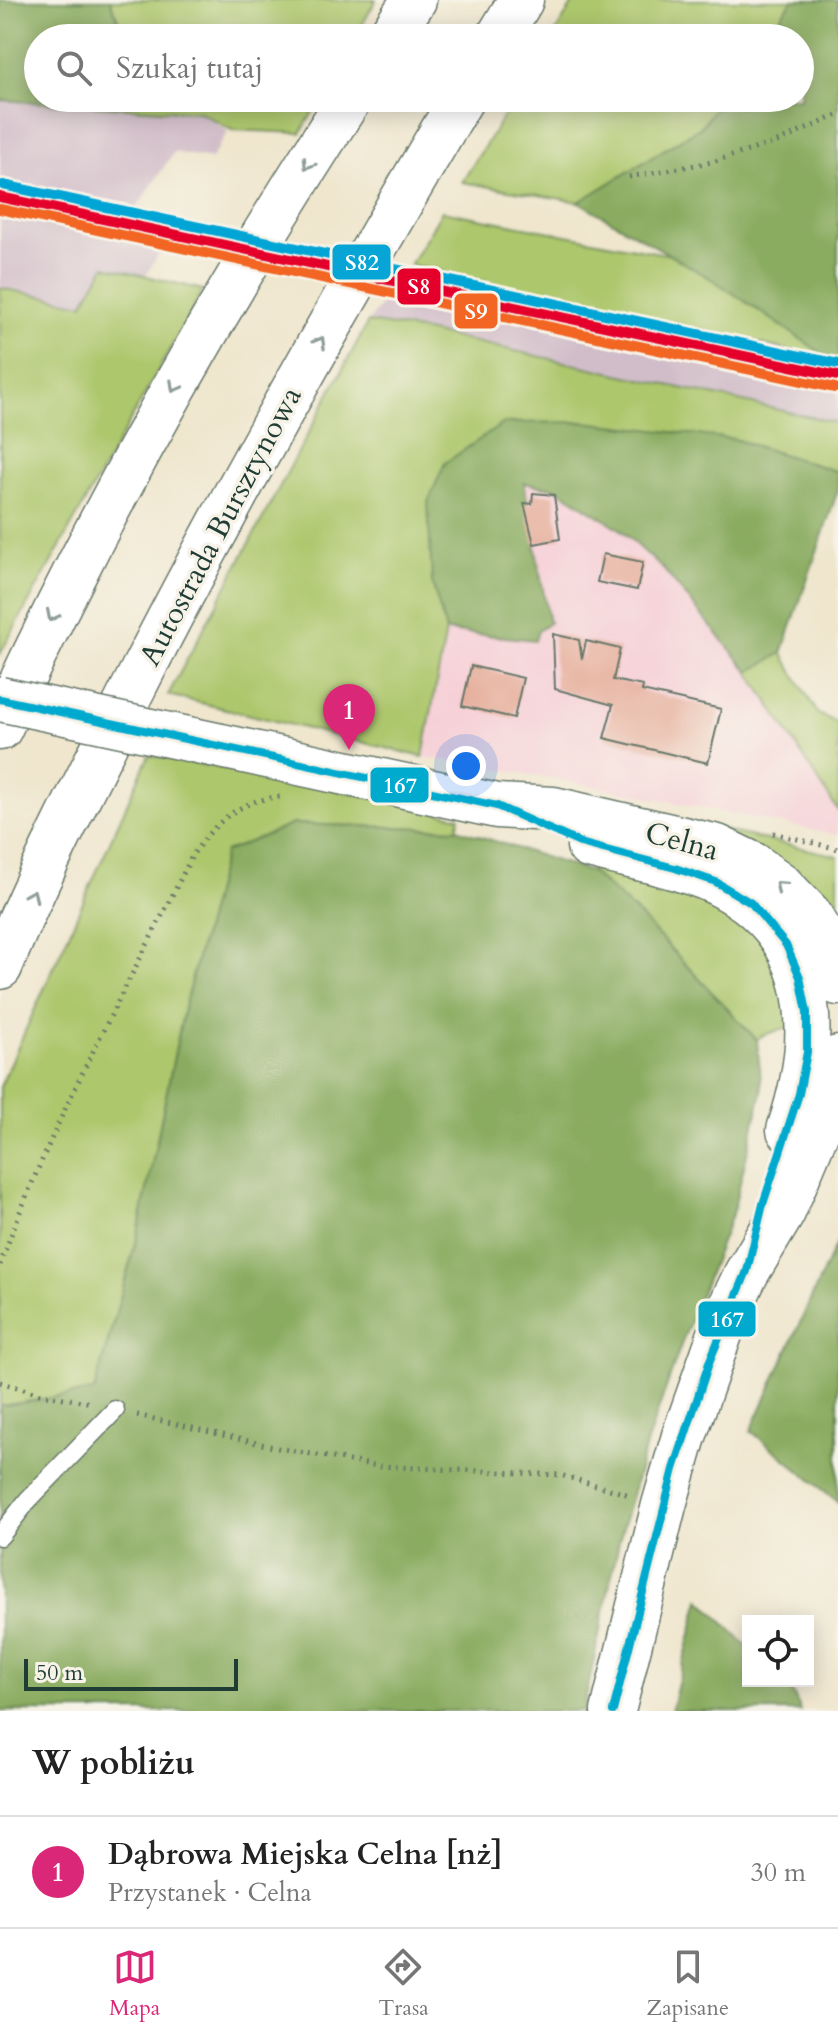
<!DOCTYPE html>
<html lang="pl">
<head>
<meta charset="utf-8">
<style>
	body { margin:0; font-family:Cardo,serif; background:#f6f6f6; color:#222 }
	.controls { position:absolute; right:24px; bottom:24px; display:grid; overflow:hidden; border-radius:0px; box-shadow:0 4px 20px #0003 }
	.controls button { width:72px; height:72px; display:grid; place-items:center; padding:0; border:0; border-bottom:2px solid #e0e0e0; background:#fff; color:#222; font:40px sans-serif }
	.scale { position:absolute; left:24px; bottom:20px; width:214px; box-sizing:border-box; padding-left:8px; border:4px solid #1f3d34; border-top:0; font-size:22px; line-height:28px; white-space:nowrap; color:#1f3d34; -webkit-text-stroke:6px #f7f3e8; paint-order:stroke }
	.you { position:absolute; left:466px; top:766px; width:28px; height:28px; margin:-20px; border:6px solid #fff; border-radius:50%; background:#1a73e8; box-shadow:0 0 0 12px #1a73e833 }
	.badge { display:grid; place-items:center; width:52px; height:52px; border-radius:50%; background:#db2777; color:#fff; font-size:26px; font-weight:700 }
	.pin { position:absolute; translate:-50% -66px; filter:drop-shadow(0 2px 4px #0008) }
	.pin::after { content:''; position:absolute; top:42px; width:28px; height:24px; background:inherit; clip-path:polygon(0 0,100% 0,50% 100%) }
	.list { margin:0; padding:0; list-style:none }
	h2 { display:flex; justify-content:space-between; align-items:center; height:104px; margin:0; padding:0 32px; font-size:34px }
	h2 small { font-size:26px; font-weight:400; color:#767676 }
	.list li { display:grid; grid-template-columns:52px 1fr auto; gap:24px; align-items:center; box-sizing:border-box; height:112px; padding:0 32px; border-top:2px solid #e0e0e0 }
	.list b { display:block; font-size:30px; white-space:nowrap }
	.list p { margin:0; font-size:26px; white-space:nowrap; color:#767676 }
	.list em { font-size:26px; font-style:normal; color:#767676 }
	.icon { flex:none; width:44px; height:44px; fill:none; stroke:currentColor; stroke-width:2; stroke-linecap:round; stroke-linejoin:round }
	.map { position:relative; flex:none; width:838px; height:1711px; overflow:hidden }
	.search { position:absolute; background:#fff; box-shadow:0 4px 20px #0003; left:24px; right:24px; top:24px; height:88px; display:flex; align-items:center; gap:20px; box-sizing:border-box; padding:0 28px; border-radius:44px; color:#767676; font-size:30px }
	.sheet { height:216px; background:#fff }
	nav { display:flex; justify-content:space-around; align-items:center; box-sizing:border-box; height:112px; border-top:2px solid #e0e0e0; background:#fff; font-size:22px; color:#767676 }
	nav a { display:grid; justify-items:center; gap:4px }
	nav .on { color:#db2777 }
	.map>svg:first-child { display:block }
</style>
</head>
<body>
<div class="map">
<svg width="838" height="1711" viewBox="0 0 838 1711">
	<rect width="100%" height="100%" fill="#f7f3e8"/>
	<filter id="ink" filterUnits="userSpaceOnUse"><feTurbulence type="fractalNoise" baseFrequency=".0125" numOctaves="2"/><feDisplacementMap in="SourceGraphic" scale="16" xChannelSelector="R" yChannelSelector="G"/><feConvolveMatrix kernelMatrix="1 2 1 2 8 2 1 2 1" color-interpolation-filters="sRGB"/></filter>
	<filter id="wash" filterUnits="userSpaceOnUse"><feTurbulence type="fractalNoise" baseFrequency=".006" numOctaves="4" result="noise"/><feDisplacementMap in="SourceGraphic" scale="32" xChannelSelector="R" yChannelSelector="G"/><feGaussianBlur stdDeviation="1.8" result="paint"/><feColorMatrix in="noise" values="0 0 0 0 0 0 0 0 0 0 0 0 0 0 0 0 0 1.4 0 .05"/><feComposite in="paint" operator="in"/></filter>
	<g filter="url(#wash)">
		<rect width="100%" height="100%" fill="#efe6cd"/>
		<!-- built -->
		<path fill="#f6cfd7" d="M523 483 557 489 620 529 664 570 749 672 838 811V835L563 780 423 757 446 631 535 640Z"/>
		<!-- industrial -->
		<path fill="#d1bdc9" d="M0 100 200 112 228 131 211 159 174 152 136 209 180 219 146 275 105 266 83 304 0 287Z
			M410 265 838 361V423L425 331 368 322Z"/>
		<!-- green -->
		<path fill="#adc76d" stroke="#668250" stroke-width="2" d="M110 0H376L355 38H121L122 30Z
			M575 0H793L765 38H552Z
			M100 98H321L301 133 232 130 200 112 96 106Z
			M515 98H722L701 127 579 202 462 182Z
			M442 211 670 255 715 281 832 360 410 265Z
			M105 266 203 290 0 654V288L83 304Z
			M368 322 425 331 838 423V472L734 439 504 423 432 582 446 631 423 757 168 695Z
			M782 653 818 714 838 723V811L749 672Z
			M149 755 334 789 460 817 457 829 293 824 225 852 184 1008 137 1238 94 1392 0 1406V1087Z
			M596 802 838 856V901L820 898Z
			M593 858 702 893 761 934 797 1024 761 1036 757 1040 634 910 591 872Z"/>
		<!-- forest -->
		<path fill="#8aac60" stroke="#54744a" stroke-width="2" d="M0 0H110L122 30 121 38H38V98H100L96 106 0 100Z
			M793 0H838V361L832 360 715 281 579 202 701 127 722 98H800V38H765Z
			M584 422 734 439 838 472V490L782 653 749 672 664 570 620 529 557 489 524 483 549 623 538 631 535 640 446 631 432 582 428 502 445 463 504 423Z
			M293 824 457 829 591 872 634 910 757 1040 762 1092 733 1212 681 1345 647 1442 619 1541 583 1711H0V1406L94 1391 137 1238 184 1008 225 852Z
			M838 1239V1502L751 1431Z
			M700 1599 748 1647V1681H781L793 1693 801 1711H671Z"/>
		<g id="blocks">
			<!-- building -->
			<path fill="#e6ad9b" d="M533 493 554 495 560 539 534 544 524 503 532 504Z
				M603 554 643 562 637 590 597 582Z
				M553 634 579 640 582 659 586 641 620 649 613 680 643 686 642 691 721 709 708 763 604 738 613 705 555 689Z
				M471 666 523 678 514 718 462 706Z"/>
		</g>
	</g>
	<g filter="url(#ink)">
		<use href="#blocks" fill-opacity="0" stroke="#68786a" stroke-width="2"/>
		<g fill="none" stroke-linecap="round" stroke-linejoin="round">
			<defs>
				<path id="service" d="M0 1536 28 1500 115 1410"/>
				<path id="tertiary" d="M221 746 497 806 553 809 717 847 752 864 780 884 809 914 829 946 838 983
					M589 846C630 857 689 867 725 887 820 939 820 1038 789 1130
					M613 1711 664 1505 684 1436 727 1314 746 1274 783 1212 821 1121 838 1058"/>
				<path id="motorway" d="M389 38 414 0
					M498 38 521 0
					M0 728C100 509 219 300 350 98
					M0 967C39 872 87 780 133 689 235 488 347 292 462 98"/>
			</defs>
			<!-- service casing -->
			<use href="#service" stroke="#68786a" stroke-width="21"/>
			<!-- tertiary casing -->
			<use href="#tertiary" stroke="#68786a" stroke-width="47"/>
			<!-- motorway casing -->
			<use href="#motorway" stroke="#68786a" stroke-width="47"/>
			<!-- path -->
			<path stroke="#68786a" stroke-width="5" stroke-dasharray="2 6" stroke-linecap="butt" d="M629 177 712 162 780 141 838 115
				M773 833 838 849
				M0 1265C51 1122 125 991 192 856 213 824 240 799 280 797
				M0 1382 40 1394 92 1403
				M137 1415 278 1448 377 1466 560 1475 630 1495"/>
			<!-- service -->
			<use href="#service" stroke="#fff" stroke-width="18"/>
			<!-- tertiary -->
			<use href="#tertiary" stroke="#fff" stroke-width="44"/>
			<!-- motorway -->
			<use href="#motorway" stroke="#fff" stroke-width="44"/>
			<defs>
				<path id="tertiary-bridge" d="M0 699 221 746"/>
			</defs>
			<!-- tertiary-bridge casing -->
			<use href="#tertiary-bridge" stroke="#68786a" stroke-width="47" stroke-linecap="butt"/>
			<!-- tertiary-bridge -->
			<use href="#tertiary-bridge" stroke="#fff" stroke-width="44"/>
			<defs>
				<path id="bus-1" d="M0 699 497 806 580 843 675 868 716 882 751 903 786 945 800 977 807 1012V1052L799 1094 763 1204 747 1271 710 1360 674 1469 613 1711"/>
			</defs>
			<!-- bus-1 casing -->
			<use href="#bus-1" stroke="#f7f3e8" stroke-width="14"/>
			<!-- bus-1 -->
			<use href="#bus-1" stroke="#00a9ce" stroke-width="8"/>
			<defs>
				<path id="rail-1" d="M0 197 838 376"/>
				<path id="rail-2" d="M0 209 835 388"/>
				<path id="rail-3" d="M3 185 838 364"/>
			</defs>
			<!-- rail-1 casing -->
			<use href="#rail-1" stroke="#f7f3e8" stroke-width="16"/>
			<!-- rail-2 casing -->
			<use href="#rail-2" stroke="#f7f3e8" stroke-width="16"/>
			<!-- rail-3 casing -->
			<use href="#rail-3" stroke="#f7f3e8" stroke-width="16"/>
			<!-- rail-1 -->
			<use href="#rail-1" stroke="#e4002b" stroke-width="10"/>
			<!-- rail-2 -->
			<use href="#rail-2" stroke="#f26522" stroke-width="10"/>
			<!-- rail-3 -->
			<use href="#rail-3" stroke="#06a5d6" stroke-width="10"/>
		</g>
		<!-- one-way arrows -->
		<defs><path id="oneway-chevron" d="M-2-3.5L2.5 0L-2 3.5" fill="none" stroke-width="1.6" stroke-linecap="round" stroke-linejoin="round" transform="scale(2)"/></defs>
		<g stroke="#8f9e9a">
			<use href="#oneway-chevron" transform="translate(308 164) rotate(122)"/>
			<use href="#oneway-chevron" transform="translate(320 342) rotate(-60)"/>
			<use href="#oneway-chevron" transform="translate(175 387) rotate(119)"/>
			<use href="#oneway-chevron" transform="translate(52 616) rotate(117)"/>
			<use href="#oneway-chevron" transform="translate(780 886) rotate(-139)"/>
			<use href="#oneway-chevron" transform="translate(32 895) rotate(-66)"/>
		</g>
	</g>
	<g text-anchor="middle" stroke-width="7" stroke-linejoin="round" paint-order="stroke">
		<!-- street labels -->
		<g font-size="30" fill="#1f3d34" stroke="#f7f3e8">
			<text transform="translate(220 526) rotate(-62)" y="10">Autostrada Bursztynowa</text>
			<text transform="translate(682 841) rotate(15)" y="10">Celna</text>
		</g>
	</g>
	<g stroke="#f7f3e8" stroke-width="3">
		<rect x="331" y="243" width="61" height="38" rx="8" fill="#06a5d6"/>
		<rect x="396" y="267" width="46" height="39" rx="8" fill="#e4002b"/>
		<rect x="453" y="292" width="46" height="38" rx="8" fill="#f26522"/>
		<rect x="369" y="766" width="61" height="38" rx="8" fill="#00a9ce"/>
		<rect x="697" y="1300" width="60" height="38" rx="8" fill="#00a9ce"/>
	</g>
	<g font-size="22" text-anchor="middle" font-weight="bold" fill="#fff">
		<text x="362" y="270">S82</text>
		<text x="419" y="294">S8</text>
		<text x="476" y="319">S9</text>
		<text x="400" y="793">167</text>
		<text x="727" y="1327">167</text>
	</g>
</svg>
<div class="controls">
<button><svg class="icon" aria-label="locate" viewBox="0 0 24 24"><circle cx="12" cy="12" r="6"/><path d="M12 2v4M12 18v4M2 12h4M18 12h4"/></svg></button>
</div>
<div class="scale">50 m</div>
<div class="you"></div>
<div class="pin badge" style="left:349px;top:750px">1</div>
<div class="search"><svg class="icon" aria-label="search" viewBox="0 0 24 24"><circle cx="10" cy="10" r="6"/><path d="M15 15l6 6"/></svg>Szukaj tutaj</div>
</div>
<section class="sheet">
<h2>W pobliżu<small></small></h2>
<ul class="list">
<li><span class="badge">1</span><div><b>Dąbrowa Miejska Celna [nż]</b><p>Przystanek · Celna</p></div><em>30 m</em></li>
</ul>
</section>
<nav>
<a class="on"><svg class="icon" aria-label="map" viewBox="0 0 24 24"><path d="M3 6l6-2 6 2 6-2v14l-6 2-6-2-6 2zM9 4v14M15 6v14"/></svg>Mapa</a>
<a><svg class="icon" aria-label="directions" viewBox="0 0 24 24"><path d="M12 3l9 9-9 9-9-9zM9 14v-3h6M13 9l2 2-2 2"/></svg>Trasa</a>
<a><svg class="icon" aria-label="saved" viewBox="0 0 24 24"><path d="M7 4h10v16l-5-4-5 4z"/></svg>Zapisane</a>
</nav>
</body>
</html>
